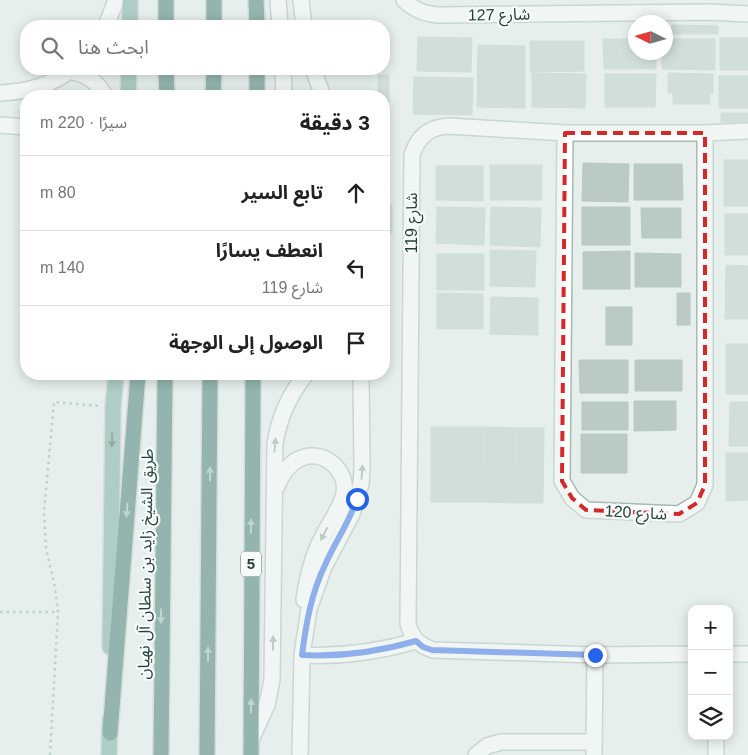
<!DOCTYPE html>
<html lang="ar">
<head>
<meta charset="utf-8">
<style>
	body { margin:0; font-family:Arial,"Noto Sans Arabic",sans-serif; background:#f6f6f6; color:#222; direction:rtl }
	.controls { position:absolute; right:15px; bottom:15px; display:grid; overflow:hidden; border-radius:10px; box-shadow:0 2px 12px #0003 }
	.controls button { width:45px; height:45px; display:grid; place-items:center; padding:0; border:0; border-bottom:1px solid #e0e0e0; background:#fff; color:#222; font:25px sans-serif }
	.compass { position:absolute; left:628px; top:15px; width:45px; height:45px; border-radius:50%; background:#fff; box-shadow:0 2px 12px #0003; rotate:275deg }
	.stop { position:absolute; width:15px; height:15px; margin:-11px; border:4px solid #2563eb; border-radius:50%; background:#fff }
	.stop.end { background:#2563eb; border-color:#fff; box-shadow:0 1px 5px #0008 }
	.list { margin:0; padding:0; list-style:none }
	h2 { display:flex; justify-content:space-between; align-items:center; height:65px; margin:0; padding:0 20px; font-size:21px }
	h2 small { font-size:16px; font-weight:400; color:#767676 }
	.list li { display:grid; grid-template-columns:32px 1fr auto; gap:15px; align-items:center; box-sizing:border-box; height:75px; padding:0 20px; border-top:1px solid #e0e0e0 }
	.list b { display:block; font-size:19px; white-space:nowrap }
	.list p { margin:0; font-size:16px; white-space:nowrap; color:#767676 }
	.list em { font-size:16px; font-style:normal; color:#767676 }
	.icon { flex:none; width:28px; height:28px; fill:none; stroke:currentColor; stroke-width:2; stroke-linecap:round; stroke-linejoin:round }
	.map { position:relative; flex:none; width:748px; height:755px; overflow:hidden; direction:ltr }
	.search { position:absolute; background:#fff; box-shadow:0 2px 12px #0003; left:20px; top:20px; width:370px; height:55px; display:flex; align-items:center; gap:12px; box-sizing:border-box; padding:0 18px; border-radius:20px; color:#767676; font-size:19px }
	.panel { position:absolute; background:#fff; box-shadow:0 2px 12px #0003; left:20px; top:90px; width:370px; height:290px; border-radius:20px; direction:rtl }
	.map>svg:first-child { display:block }
</style>
</head>
<body>
<div class="map">
<svg width="748" height="755" viewBox="0 0 748 755">
	<rect width="100%" height="100%" fill="#e6efeb"/>
	<!-- building -->
	<path fill="#bbcac4" stroke="#b8c9c2" d="M672 25 718 26V34H671Z
		M418 37 472 38 471 72 417 71Z
		M720 38H748V70H720Z
		M603 39H636V52H656V69H604Z
		M666 39H715V70L662 69V52H666Z
		M530 41H584V71L530 72Z
		M478 45 525 46V108L477 107Z
		M532 73 586 74 585 108 532 107Z
		M668 73 713 74V93H710V104H673V93H668Z
		M605 74H656L655 107H605Z
		M378 75H389V129H384V96H378Z
		M719 76H748V108H719Z
		M414 77 473 78 472 115 413 114Z
		M721 113H748V122H721Z
		M384 142H388L390 194 384 195Z
		M724 160H748V206H724Z
		M583 163 629 164 628 202 582 201Z
		M634 164H682L683 200H634Z
		M490 165H542V200H490Z
		M436 166H483V201L436 200Z
		M384 205H392V233H384Z
		M437 207 485 208 484 245 436 243Z
		M491 207 541 208 540 247 490 245Z
		M582 207H630V245H582Z
		M641 208H681V238H642Z
		M725 214H748V255H725Z
		M490 250 536 251 535 287 490 286Z
		M630 251V289H583V252Z
		M635 253 681 254V287H635Z
		M437 254H484V290H437Z
		M726 265 748 266V319H725Z
		M437 293 483 294V329H437Z
		M677 293H690V325H677Z
		M491 297 538 298V335L490 334Z
		M606 307H632V345H606Z
		M726 344H748V394H726Z
		M579 360H628V393H580Z
		M635 360H682V391H635Z
		M634 401H676V430L634 431Z
		M582 402H628V430H582Z
		M730 402H748V446H729Z
		M431 427H455V502H431Z
		M455 427H487L486 502H455Z
		M487 427 519 428 518 503 486 502Z
		M519 428H544L543 503H518Z
		M581 434H627V473H581Z
		M726 453H748V500L726 501Z"/>
	<g fill="none" stroke-linecap="round" stroke-linejoin="round">
		<defs>
			<path id="minor" d="M278 0 280 26
				M301 0 304 26
				M404 0C414 10 424 14 438 15L710 12 748 14
				M106 26 116 0
				M283 69 284 96
				M313 69 323 96
				M69 71C86 74 97 81 105 96
				M0 93C26 92 51 86 72 69
				M0 125 26 127
				M565 133 562 481 572 498 586 510 679 514 697 503 705 485V133
				M276 488C281 476 287 465 299 459 322 448 348 469 344 493 341 509 328 524 322 538 312 557 307 578 304 600
				M692 654 595 655 433 650C419 645 411 638 408 623L412 155C418 136 429 127 449 126L565 133H705L748 131
				M729 654H748
				M302 655C342 657 378 652 416 641
				M716 736V755
				M251 740 267 705 272 680 275 444C279 417 289 395 306 374
				M300 755 302 655 309 609 324 567 352 514 361 484 362 469 361 374
				M476 755 487 746 501 742H594
				M594 755 595 655"/>
			<path id="major" d="M130 26V0
				M128 96 129 69
				M110 647 113 407 116 374
				M109 755 110 720"/>
			<path id="highway" d="M166 0V26
				M214 0V26
				M256 0 257 26
				M166 69 167 96
				M213 96 214 69
				M257 96V69
				M110 733 138 374
				M161 755 165 374
				M207 755 210 374
				M251 755 253 374"/>
		</defs>
		<!-- minor casing -->
		<use href="#minor" stroke="#a8b8b2" stroke-width="18"/>
		<!-- major casing -->
		<use href="#major" stroke="#c2cac8" stroke-width="18"/>
		<!-- highway casing -->
		<use href="#highway" stroke="#c2cac8" stroke-width="18"/>
		<!-- path -->
		<path stroke="#86b3a5" stroke-width="2.5" stroke-dasharray="2.5 4" stroke-linecap="butt" d="M0 612H58
			M50 755 58 612 54 582 46 549 44 512 54 402 100 406"/>
		<!-- minor -->
		<use href="#minor" stroke="#fff" stroke-width="15"/>
		<!-- major -->
		<use href="#major" stroke="#6aa596" stroke-width="15"/>
		<!-- highway -->
		<use href="#highway" stroke="#2f6f62" stroke-width="15"/>
	</g>
	<!-- one-way arrows -->
	<defs><path id="oneway-solid" d="M-6-.8H1V-3.2L6.5 0L1 3.2V.8H-6Z" transform="scale(1.25)"/></defs>
	<use fill="#365b51" href="#oneway-solid" transform="translate(112 440) rotate(91)"/>
	<g fill="#92a09c">
		<use href="#oneway-solid" transform="translate(275 445) rotate(-85)"/>
		<use href="#oneway-solid" transform="translate(362 472) rotate(-86)"/>
		<use href="#oneway-solid" transform="translate(324 534) rotate(117)"/>
		<use href="#oneway-solid" transform="translate(273 643) rotate(-89)"/>
	</g>
	<g fill="#93b5ae">
		<use href="#oneway-solid" transform="translate(210 474) rotate(-90)"/>
		<use href="#oneway-solid" transform="translate(127 510) rotate(94)"/>
		<use href="#oneway-solid" transform="translate(251 526) rotate(-90)"/>
		<use href="#oneway-solid" transform="translate(161 616) rotate(90)"/>
		<use href="#oneway-solid" transform="translate(208 654) rotate(-90)"/>
		<use href="#oneway-solid" transform="translate(251 706) rotate(-90)"/>
	</g>
	<g fill="none" stroke-linecap="round" stroke-linejoin="round">
		<!-- route -->
		<path stroke="#2563eb" stroke-width="6" d="M357 499C349 523 335 542 325 565 311 594 306 624 302 655 342 657 378 652 416 641L423 647 432 650 595 655"/>
	</g>
	<!-- marked area -->
	<path d="M0 0H748V755H0ZM565 133H705V485L697 503 679 514 586 510 572 498 562 481Z" fill="#e6efeb" fill-opacity=".55" fill-rule="evenodd"/>
	<path fill="none" stroke="#d62828" stroke-width="4" stroke-dasharray="10 6" stroke-linejoin="round" d="M565 133H705V485L697 503 679 514 586 510 572 498 562 481Z"/>
	<g text-anchor="middle" stroke-width="4.5" stroke-linejoin="round" paint-order="stroke">
		<!-- shield labels -->
		<rect fill="#f7fbf9" stroke="#637a73" stroke-width="1" x="241" y="551.5" width="20" height="25" rx="4"/>
		<g font-size="15" font-weight="bold" fill="#24423a">
			<text x="251" y="569">5</text>
		</g>
		<!-- street labels -->
		<g font-size="16" fill="#24423a" stroke="#f7fbf9">
			<text transform="translate(499 14) rotate(-1)" y="6">شارع 127</text>
			<text transform="translate(411 223) rotate(-90)" y="6">شارع 119</text>
			<text transform="translate(636 512) rotate(3)" y="6">شارع 120</text>
			<text transform="translate(145 564) rotate(-89)" y="6">طريق الشيخ زايد بن سلطان آل نهيان</text>
		</g>
	</g>
</svg>
<div class="controls">
<button>+</button>
<button>−</button>
<button><svg class="icon" aria-label="layers" viewBox="0 0 24 24"><path d="M12 4l9 5-9 5-9-5zM3 14l9 5 9-5"/></svg></button>
</div>
<svg class="compass" viewBox="-18 -18 36 36"><path d="M0-13l5 13h-10z" fill="#e53935"/><path d="M0 13l5-13h-10z" fill="#767676"/></svg>
<div class="stop" style="left:357px;top:499px"></div>
<div class="stop end" style="left:595px;top:655px"></div>
<div class="search"><svg class="icon" aria-label="search" viewBox="0 0 24 24"><circle cx="10" cy="10" r="6"/><path d="M15 15l6 6"/></svg>ابحث هنا</div>
<section class="panel">
<h2>3 دقيقة<small>سيرًا · 220 m</small></h2>
<ul class="list">
<li><svg class="icon" aria-label="ahead" viewBox="0 0 24 24"><path d="M12 20V5M6 11l6-6 6 6"/></svg><div><b>تابع السير</b></div><em>80 m</em></li>
<li><svg class="icon" aria-label="left" viewBox="0 0 24 24"><path d="M17 20v-9H6M10 6l-5 5 5 5"/></svg><div><b>انعطف يسارًا</b><p>شارع 119</p></div><em>140 m</em></li>
<li><svg class="icon" aria-label="arrive" viewBox="0 0 24 24"><path d="M6 21V4h12l-3 4 3 4H6"/></svg><div><b>الوصول إلى الوجهة</b></div></li>
</ul>
</section>
</div>
</body>
</html>
